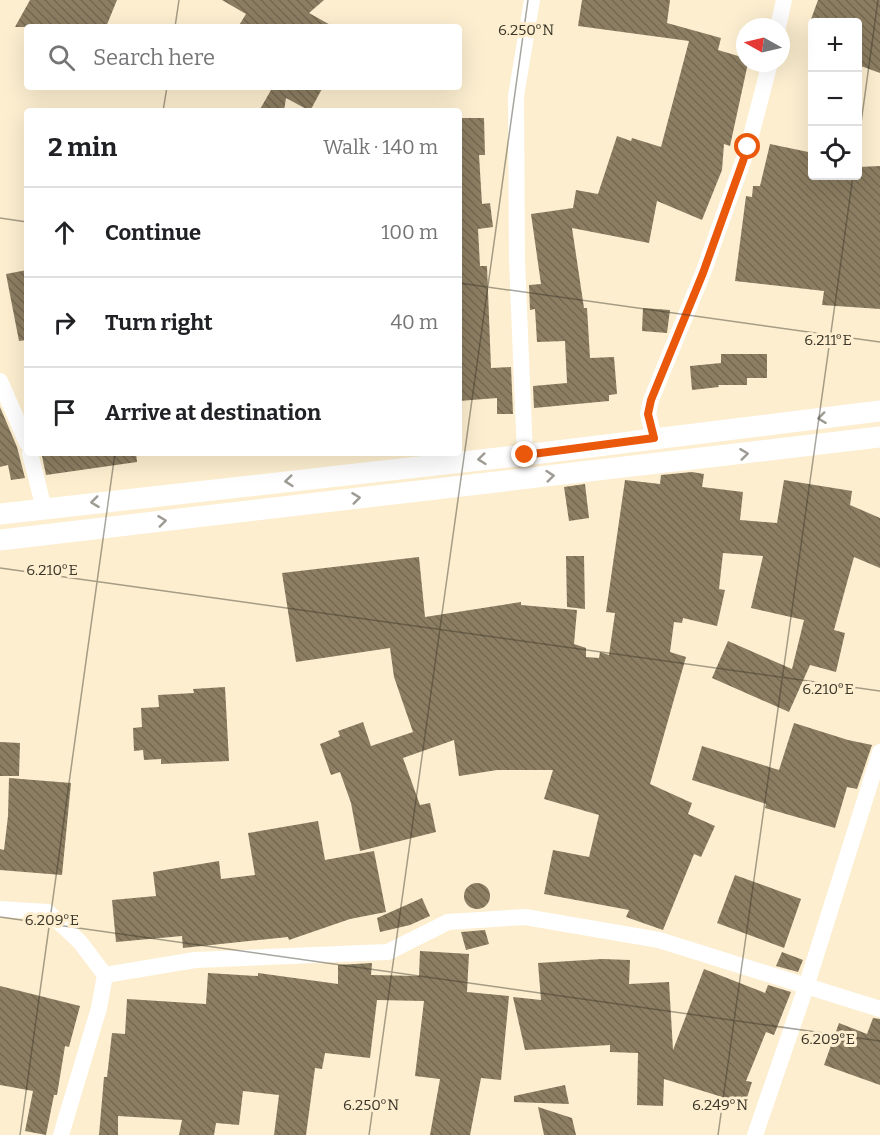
<!DOCTYPE html>
<html lang="en">
<head>
<meta charset="utf-8">
<style>
	body { margin:0; font-family:Bitter,serif; background:#f2f2f2; color:#202124 }
	.controls { position:absolute; right:18px; top:18px; display:grid; overflow:hidden; border-radius:6px; box-shadow:0 6px 24px #0002 }
	.controls button { width:54px; height:54px; display:grid; place-items:center; padding:0; border:0; border-bottom:2px solid #e0e0e0; background:#fff; color:#202124; font:30px sans-serif }
	.compass { position:absolute; left:736px; top:18px; width:54px; height:54px; border-radius:50%; background:#fff; box-shadow:0 6px 24px #0002; rotate:278deg }
	.stop { position:absolute; width:18px; height:18px; margin:-14px; border:4px solid #ea580c; border-radius:50%; background:#fff }
	.stop.end { background:#ea580c; border-color:#fff; box-shadow:0 2px 6px #0008 }
	.list { margin:0; padding:0; list-style:none }
	h2 { display:flex; justify-content:space-between; align-items:center; height:78px; margin:0; padding:0 24px; font-size:26px }
	h2 small { font-size:20px; font-weight:400; color:#757577 }
	.list li { display:grid; grid-template-columns:39px 1fr auto; gap:18px; align-items:center; box-sizing:border-box; height:90px; padding:0 24px; border-top:2px solid #e0e0e0 }
	.list b { display:block; font-size:22px; white-space:nowrap }
	.list em { font-size:20px; font-style:normal; color:#757577 }
	.icon { flex:none; width:33px; height:33px; fill:none; stroke:currentColor; stroke-width:2; stroke-linecap:round; stroke-linejoin:round }
	.map { position:relative; flex:none; width:880px; height:1135px; overflow:hidden }
	.search { position:absolute; background:#fff; box-shadow:0 6px 24px #0002; left:24px; top:24px; width:438px; height:66px; display:flex; align-items:center; gap:15px; box-sizing:border-box; padding:0 21px; border-radius:6px; color:#757577; font-size:22px }
	.panel { position:absolute; background:#fff; box-shadow:0 6px 24px #0002; left:24px; top:108px; width:438px; height:348px; border-radius:6px }
	.map>svg:first-child { display:block }
</style>
</head>
<body>
<div class="map">
<svg width="880" height="1135" viewBox="0 0 880 1135">
	<defs>
		<pattern id="building-back-hatch" width="6" height="6" patternUnits="userSpaceOnUse" patternTransform="scale(1.5)"><rect width="6" height="6" fill="#8c7e62"/><path d="M-1 5l2 2M0 0l6 6M5-1l2 2" fill="none" stroke="#746851"/></pattern>
	</defs>
	<rect width="100%" height="100%" fill="#fceecf"/>
	<!-- building -->
	<path fill="url(#building-back-hatch)" d="M30 0H117L106 27H15Z
		M222 0H324L309 13 334 27H238L246 14Z
		M582 0H670L667 23 721 38 718 50 745 58V63H748L730 146 724 144 722 170 702 220 657 201 649 243 572 228 584 308H587L590 358 614 357 617 394 609 395V401L534 408 533 386 567 383 565 341 537 342 535 309 530 310 529 285 541 284 531 214 573 208 576 190 598 194 617 136 631 141 632 138 661 147 689 41 578 26Z
		M818 0H880V73L858 65V22H810Z
		M266 87H323L310 111 286 98 284 111H259L271 90Z
		M459 118H484L485 155H479L482 204 490 203 493 227 478 229 480 266H487L491 368 511 367 513 414H497V398L459 401Z
		M770 144 813 153V176H858V167L880 166V309L822 305 824 291 735 281 746 196 752 197 753 186H760Z
		M27 270V340L19 341 6 274Z
		M643 308 670 310 667 333 642 331Z
		M721 354H767V378H747V385H718L719 387 692 390 690 366 721 363Z
		M0 407 17 447 25 478 11 480 8 465 0 467Z
		M59 453H136L137 462 46 475 42 456Z
		M692 472 704 474 702 487 743 492 740 520 777 523 784 480 852 491 850 505 880 518V568L854 557 834 630 845 633 836 672 810 665 789 712 712 678 728 641 792 669 804 620 751 608 763 556 723 553 719 589 725 590 717 626 683 618 682 623 674 622 670 652 686 657 650 784 692 803 688 814 715 826 701 857 694 854 663 930 626 917 629 910 544 894 553 850 589 857 599 815 544 799 553 770H497L459 776 454 740 403 758 420 805 430 803 436 832 360 851 351 803 340 772 331 775 320 744 340 736 338 731 363 722 371 746 413 732 394 677 390 648 296 662 282 573 419 557 425 617 521 602V605L577 610 574 644 586 648V657L599 658 600 652 609 655 615 613 606 612 625 480 660 484 661 475Z
		M585 484 589 518 569 521 564 487Z
		M566 556H584L585 609 567 607Z
		M225 687 229 761 161 764V759L144 760 143 750 134 751 133 728 142 727 141 708 159 707 158 695 194 693 193 689Z
		M794 723 848 740 872 745 857 789 847 787 835 828 765 808 766 804 692 780 702 746 779 770Z
		M0 742 20 743 19 776H0Z
		M9 778 71 783 62 875 0 870V849L4 850 8 816Z
		M318 821 325 860 374 851 386 912 350 919 289 940 288 937 183 948 182 936 116 942 112 900 156 896 153 872 219 861 221 879 255 875 248 833Z
		M735 875 801 899 784 948 717 923Z
		M464 896a13 13 0 1 1 26 0a13 13 0 1 1-26 0Z
		M422 898 430 916 410 925 380 932 377 918Z
		M485 930 489 944 466 950 461 932Z
		M420 951 469 954 467 992 509 996 501 1080 481 1078 470 1135H430L440 1079 415 1076 424 1001 377 1000 370 1058 325 1053 322 1069 315 1068 306 1135H274L279 1095 243 1091 239 1125 216 1123 214 1135H179L182 1120 118 1116V1135H99L104 1077H107L112 1033 125 1034 127 999 206 1004 208 973 258 976V973L338 984V965L372 963 371 975 419 976Z
		M782 952 803 960 798 972 776 966Z
		M602 959 630 960 629 984 669 982 673 1050 704 969 765 993 768 985 791 992 774 1035 766 1032 746 1081 752 1082 745 1104 664 1079 663 1106 637 1105 638 1053 610 1052V1045L525 1050 513 997 541 1000 538 963Z
		M0 986 80 1006 69 1047 65 1046 57 1095H54L46 1135 25 1131 33 1091 0 1085Z
		M873 1018 880 1019V1085L824 1065 839 1023 867 1034Z
		M565 1085 569 1104 514 1102V1096Z
		M538 1107 572 1118 576 1135H544Z"/>
	<g fill="none" stroke-linecap="round" stroke-linejoin="round">
		<!-- minor -->
		<path stroke="#fff" stroke-width="16" d="M778 27 784 0
			M0 381 27 443
			M654 438 648 414 651 400 703 273 748 147 770 63
			M30 453 44 509
			M525 455 517 260 516 96 532 0
			M0 909 48 912 80 942 105 975 99 1008 61 1135
			M105 975 195 960 388 952 448 922 525 917 659 940 880 1009
			M755 1135 806 987 880 752"/>
		<!-- tertiary -->
		<path stroke="#fff" stroke-width="21" d="M0 514 525 455 880 411
			M0 540 880 437"/>
	</g>
	<!-- one-way arrows -->
	<defs><path id="oneway-chevron" d="M-2-3.5L2.5 0L-2 3.5" fill="none" stroke-width="1.6" stroke-linecap="round" stroke-linejoin="round" transform="scale(1.5)"/></defs>
	<g stroke="#9e9b94">
		<use href="#oneway-chevron" transform="translate(822 418) rotate(173)"/>
		<use href="#oneway-chevron" transform="translate(744 454) rotate(-7)"/>
		<use href="#oneway-chevron" transform="translate(482 459) rotate(174)"/>
		<use href="#oneway-chevron" transform="translate(550 476) rotate(-6)"/>
		<use href="#oneway-chevron" transform="translate(289 481) rotate(174)"/>
		<use href="#oneway-chevron" transform="translate(356 498) rotate(-7)"/>
		<use href="#oneway-chevron" transform="translate(95 502) rotate(173)"/>
		<use href="#oneway-chevron" transform="translate(162 521) rotate(-7)"/>
	</g>
	<g fill="none" stroke-linecap="round" stroke-linejoin="round">
		<!-- route -->
		<path stroke="#ea580c" stroke-width="8" d="M525 455 654 438 648 414 651 400 703 273 748 147"/>
	</g>
	<!-- ticks -->
	<path fill="none" stroke="#3c372a" stroke-width="1.5" stroke-opacity="0.45" d="M175 27 179 0M163 111 167 87M858 145 878 0M0 218 27 222M459 283 880 342M0 568 880 691M0 917 880 1041M20 1135 115 453M369 1135 528 0M718 1135 853 176"/>
	<g font-size="15" text-anchor="middle" fill="#3c372a" stroke="#fceecf" stroke-width="6" stroke-linejoin="round" paint-order="stroke">
		<text x="526" y="35">6.250°N</text>
		<text x="828" y="345">6.211°E</text>
		<text x="52" y="575">6.210°E</text>
		<text x="828" y="694">6.210°E</text>
		<text x="52" y="925">6.209°E</text>
		<text x="828" y="1044">6.209°E</text>
		<text x="371" y="1110">6.250°N</text>
		<text x="720" y="1110">6.249°N</text>
	</g>
</svg>
<div class="controls">
<button>+</button>
<button>−</button>
<button><svg class="icon" aria-label="locate" viewBox="0 0 24 24"><circle cx="12" cy="12" r="6"/><path d="M12 2v4M12 18v4M2 12h4M18 12h4"/></svg></button>
</div>
<svg class="compass" viewBox="-18 -18 36 36"><path d="M0-13l5 13h-10z" fill="#e53935"/><path d="M0 13l5-13h-10z" fill="#757577"/></svg>
<div class="stop" style="left:748px;top:147px"></div>
<div class="stop end" style="left:525px;top:455px"></div>
<div class="search"><svg class="icon" aria-label="search" viewBox="0 0 24 24"><circle cx="10" cy="10" r="6"/><path d="M15 15l6 6"/></svg>Search here</div>
<section class="panel">
<h2>2 min<small>Walk · 140 m</small></h2>
<ul class="list">
<li><svg class="icon" aria-label="ahead" viewBox="0 0 24 24"><path d="M12 20V5M6 11l6-6 6 6"/></svg><div><b>Continue</b></div><em>100 m</em></li>
<li><svg class="icon" aria-label="right" viewBox="0 0 24 24"><path d="M7 20v-9h11M14 6l5 5-5 5"/></svg><div><b>Turn right</b></div><em>40 m</em></li>
<li><svg class="icon" aria-label="arrive" viewBox="0 0 24 24"><path d="M6 21V4h12l-3 4 3 4H6"/></svg><div><b>Arrive at destination</b></div></li>
</ul>
</section>
</div>
</body>
</html>
